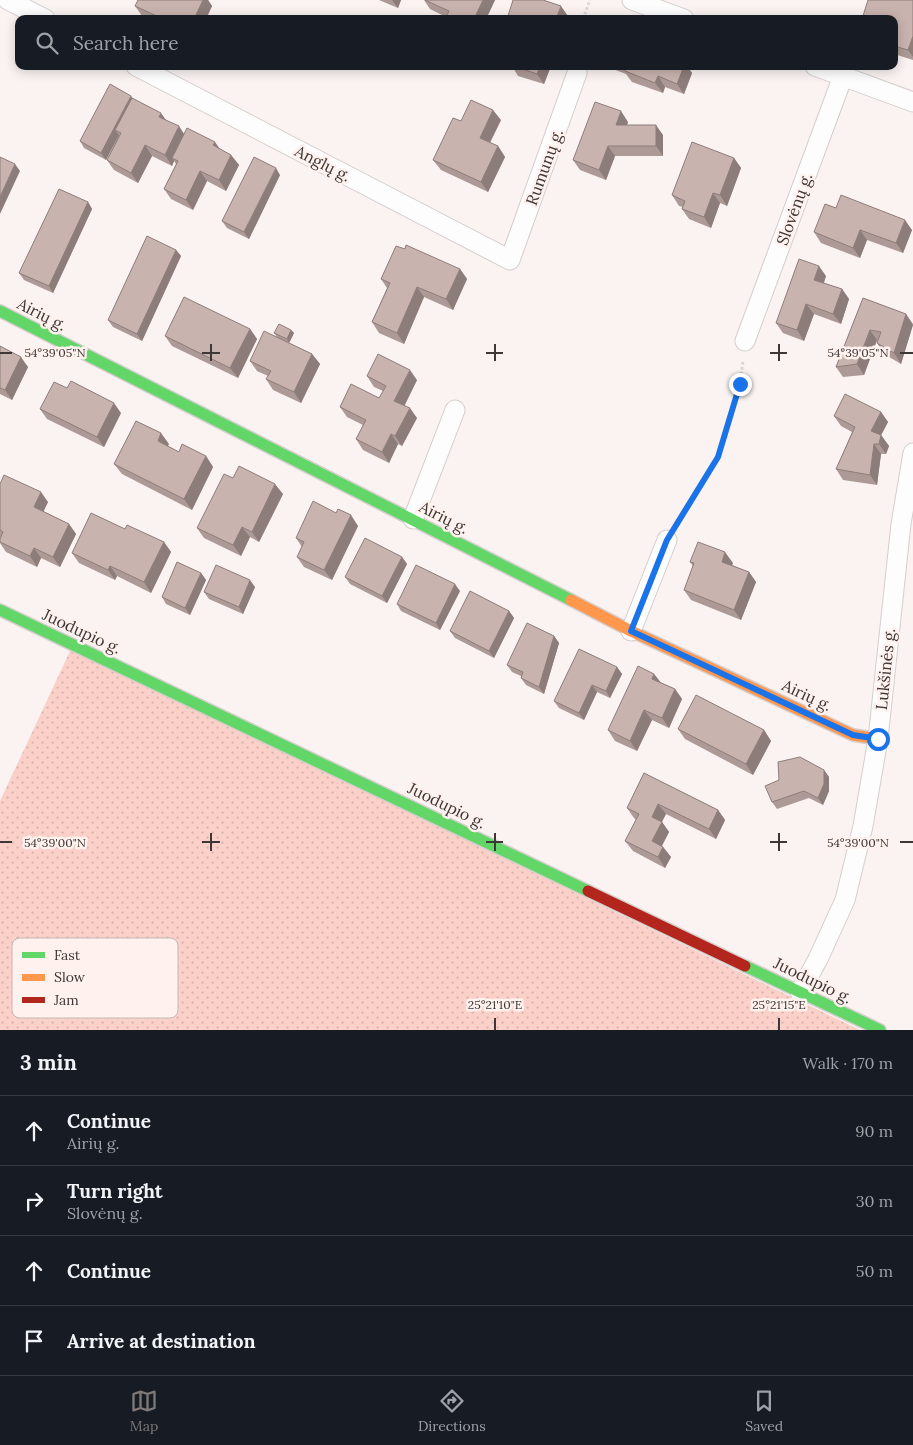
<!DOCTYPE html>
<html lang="en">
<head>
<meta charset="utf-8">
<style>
	body { margin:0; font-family:Lora,serif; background:#20242c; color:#f1f3f6 }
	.stop { position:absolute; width:15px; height:15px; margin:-11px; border:4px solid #1a73e8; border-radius:50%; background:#fff }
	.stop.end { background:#1a73e8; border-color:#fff; box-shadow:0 1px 5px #0008 }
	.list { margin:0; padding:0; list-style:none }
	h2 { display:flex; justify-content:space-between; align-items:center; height:65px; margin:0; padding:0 20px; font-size:21px }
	h2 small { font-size:16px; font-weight:400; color:#9ea1a6 }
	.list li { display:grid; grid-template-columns:32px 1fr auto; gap:15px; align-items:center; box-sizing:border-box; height:70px; padding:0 20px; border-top:1px solid #363941 }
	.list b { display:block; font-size:19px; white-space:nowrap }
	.list p { margin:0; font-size:16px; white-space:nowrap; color:#9ea1a6 }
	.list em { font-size:16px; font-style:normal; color:#9ea1a6 }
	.icon { flex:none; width:28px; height:28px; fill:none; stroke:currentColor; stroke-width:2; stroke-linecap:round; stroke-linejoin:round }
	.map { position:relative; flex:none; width:913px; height:1030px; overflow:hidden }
	.search { position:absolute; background:#171b24; box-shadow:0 2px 12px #0003; left:15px; right:15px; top:15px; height:55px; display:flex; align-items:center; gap:12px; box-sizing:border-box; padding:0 18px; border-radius:10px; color:#9ea1a6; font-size:19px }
	.sheet { height:345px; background:#171b24 }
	nav { display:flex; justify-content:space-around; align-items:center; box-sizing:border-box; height:70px; border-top:1px solid #363941; background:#171b24; font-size:14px; color:#9ea1a6 }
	nav a { display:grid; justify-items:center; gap:2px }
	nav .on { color:#7f7978 }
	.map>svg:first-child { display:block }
</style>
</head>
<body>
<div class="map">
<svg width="913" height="1030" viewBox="0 0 913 1030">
	<defs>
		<pattern id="grass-dots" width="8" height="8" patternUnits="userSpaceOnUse" patternTransform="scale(1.25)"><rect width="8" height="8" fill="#fad0c8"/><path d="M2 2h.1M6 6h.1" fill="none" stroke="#d7b3ac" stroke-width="1.8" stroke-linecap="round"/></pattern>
	</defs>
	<rect width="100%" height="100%" fill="#faf3f2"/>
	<!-- grass -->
	<path fill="url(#grass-dots)" d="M71 649 860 1030H0V801Z"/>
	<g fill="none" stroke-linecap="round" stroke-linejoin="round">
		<defs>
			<path id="street" d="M8 0 45 19
				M632 0 684 19
				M136 66 510 260 577 73
				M815 66 913 102
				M745 341 843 76
				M413 519 455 410
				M631 631 667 540
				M800 992 818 959 845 900 863 826 878 739 901 524 913 453"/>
			<path id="fast" d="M0 311 571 600
				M0 610 588 891
				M745 966 880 1030"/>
			<path id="slow" d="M571 600 631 631 853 735 878 739"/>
			<path id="jam" d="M588 891 745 966"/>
		</defs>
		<!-- street casing -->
		<use href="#street" stroke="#d4cecc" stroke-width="21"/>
		<!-- fast casing -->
		<use href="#fast" stroke="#d4cecc" stroke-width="14"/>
		<!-- slow casing -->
		<use href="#slow" stroke="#d4cecc" stroke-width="14"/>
		<!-- jam casing -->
		<use href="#jam" stroke="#d4cecc" stroke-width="14"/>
		<!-- path -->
		<path stroke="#d7d5d5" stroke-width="3" stroke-dasharray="2.5 2.5" stroke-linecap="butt" d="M583 19 590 0
			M676 524 718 457 740 384 743 361"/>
		<!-- street -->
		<use href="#street" stroke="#fefdfd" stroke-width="19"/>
		<!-- fast -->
		<use href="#fast" stroke="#63d668" stroke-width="11"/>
		<!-- slow -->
		<use href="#slow" stroke="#ff974d" stroke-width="11"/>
		<!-- jam -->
		<use href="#jam" stroke="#b3261e" stroke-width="11"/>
	</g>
	<!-- wall -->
	<path fill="#ad9a96" d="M138 0H208L212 6 206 19H147L142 16 135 6Z
		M379 0H401L398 8Z
		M424 0H495L486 19H445L446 17 430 9Z
		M913 0V60L894 54V19H865L863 16Z
		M512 66H551L544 84 518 76Z
		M611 66H687L692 73 684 94 665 87 663 93 632 82 626 74 613 69Z
		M134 99 166 120 184 134 220 149 231 155 239 165 226 191 207 181 193 210 171 199 164 189 176 164 174 161 172 166 152 156 138 183 114 170 107 160 119 135 106 160 84 148 80 141Z
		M501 120 490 143 498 146 505 157 488 192 441 170 433 160Z
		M628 122 627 125 663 135V156H615L606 180 580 170 573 160Z
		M734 158 741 168 727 206 720 203 711 228 689 219 682 209 683 207 679 206 672 195Z
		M280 175 249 239 227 228 222 221Z
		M88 202 92 209 53 293 24 280 19 273Z
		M836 208 912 230 903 253 867 240 860 258 821 243 814 232Z
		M405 249 460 269 467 279 453 310 424 297 404 344 379 333 372 322 387 288 381 279Z
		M176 250 181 256 142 341 113 327 108 320Z
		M826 276 824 283 842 289 849 299 841 324 814 314 804 341 783 333 776 323Z
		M863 298 906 314 913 324 901 364 884 354 877 343 878 341 877 340 864 375 843 377 836 367Z
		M250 329 257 339 238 378 172 346 165 336Z
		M291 330 294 333 289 343 312 354 320 364 301 403 273 390 266 379 268 376 257 371 250 361 277 337 274 333Z
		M0 346 28 367 12 400 0 394Z
		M367 376 417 380 404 405 417 418 402 446 398 444 389 463 363 450 356 439 363 425 347 417 340 407 379 398 383 391 374 387Z
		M40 409 121 413 104 447 47 419Z
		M881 412 888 422 881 435 889 446 886 454H881L877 485 843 480 836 469 852 432 841 426 834 416Z
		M169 444 167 446 179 452 206 456 213 467 192 510 122 474 114 464Z
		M233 478 283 494 259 542 250 537 241 556 204 538 197 528Z
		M0 484 48 502 43 511 69 524 76 534 60 567 41 558 37 567 6 552 0 543 1 537H0Z
		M336 513 358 526 332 580 304 567 297 557 302 547 296 538Z
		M125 529 164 542 171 552 151 593 117 576 115 580 79 563 72 553Z
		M402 557 407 564 387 603 350 584 345 577Z
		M690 562 733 563 732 565 749 572 756 582 741 620 691 600 684 590 693 566Z
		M201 573 206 580 190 615 166 604 162 597Z
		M255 587 243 614 209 599 204 592Z
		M460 591 440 630 401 611 397 604Z
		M509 611 514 618 494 658 455 638 450 631Z
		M554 636 559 643 544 694 526 685 521 678V676L512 672 507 665Z
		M617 667 622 674 610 698 597 692 584 720 559 708 554 701Z
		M654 674 660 682 675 689 682 699 669 728 652 720 637 751 615 741 608 730Z
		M678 729 764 730 771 741 753 775 685 739Z
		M824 770 829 777V791L823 805 809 798 777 809 772 802Z
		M644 773 718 810 725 820 716 839 666 814 662 822 669 832 662 846 663 847 671 857 665 868 633 851 625 841 636 820 634 818 627 808Z"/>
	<!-- shaded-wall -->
	<path fill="#8d7d7a" d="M203 0H208L212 6 206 19H194Z
		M392 0H401L398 8Z
		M483 0H495L486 19H474Z
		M561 6 568 16 567 19H556Z
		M913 36V57L908 50Z
		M540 66H551L544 84 537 74Z
		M684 66H687L692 73 684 94 677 84Z
		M658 76 665 87 663 93 655 83Z
		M131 96 136 103 115 130 119 135 106 160 101 153Z
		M493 110 501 120 487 148 480 138Z
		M621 111 628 122 623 136 616 125Z
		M161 113 168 123 159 117Z
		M656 125 663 135V156L656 146Z
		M179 126 186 137 172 158 174 161 172 166 165 155Z
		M215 142 222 152 213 145Z
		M145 145 152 156 138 183 131 173Z
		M498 146 505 157 488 192 481 182Z
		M608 146 615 156 606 180 599 170Z
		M231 155 239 165 226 191 219 180Z
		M734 158 741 168 727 206 720 195Z
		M15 164 20 171 0 214V197Z
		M276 168 280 175 249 239 244 232Z
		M200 171 207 181 193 210 186 200Z
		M713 193 720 203 711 228 704 217Z
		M88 202 92 209 53 293 49 286Z
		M905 220 912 230 903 253 896 243Z
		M860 230 867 240 860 258 853 248Z
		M176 250 181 256 142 341 137 334Z
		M819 266 826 276 821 290 814 280Z
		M460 269 467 279 453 310 446 299Z
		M417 287 424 297 404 344 397 333Z
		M842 289 849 299 841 324 833 314Z
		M806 304 814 314 804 341 797 330Z
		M906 314 913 325 901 364 894 353Z
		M250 329 257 339 238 378 230 368Z
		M291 330 294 333 289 343 287 339Z
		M870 330 877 340 864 375 857 364Z
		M312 354 320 364 301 403 294 392Z
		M21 357 28 367 12 400 5 390Z
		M410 370 417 380 402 411 394 401Z
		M114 403 121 413 104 447 97 437Z
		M410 408 417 418 402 446 395 436Z
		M881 412 888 422 878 441 871 431Z
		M161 433 169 444 165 452 158 441Z
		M391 434 398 444 389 463 382 452Z
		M881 435 889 446 886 454 879 444Z
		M874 444 881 454 877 485 870 475Z
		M206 456 213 467 192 510 184 499Z
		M275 484 283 494 259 542 252 532Z
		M41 492 48 502 41 517 34 507Z
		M351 515 358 526 332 580 324 570Z
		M69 524 76 534 60 567 53 557Z
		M242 527 250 537 241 556 233 545Z
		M164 542 171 552 151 593 144 582Z
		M34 548 41 558 37 567 30 556Z
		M725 552 733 563 729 572 722 562Z
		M402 557 407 564 387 603 382 596Z
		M110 566 117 576 115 580 108 570Z
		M749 572 756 582 741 620 734 610Z
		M201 573 206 580 190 615 185 608Z
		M250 580 255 587 243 614 239 607Z
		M455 584 460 591 440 630 436 623Z
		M509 611 514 618 494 658 489 651Z
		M554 636 559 643 544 694 539 687Z
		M617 667 622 674 610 698 606 691Z
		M654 674 662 684 652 679Z
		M592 685 597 692 584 720 579 713Z
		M675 689 682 699 669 728 662 718Z
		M644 710 652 720 637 751 630 741Z
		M764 730 771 741 753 775 746 764Z
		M824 770 829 777V791L823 805 818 798Z
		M658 804 666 814 659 827 652 817Z
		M718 810 725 820 716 839 709 829Z
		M662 822 669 832 659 851 652 841Z
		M663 847 671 857 665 868 658 857Z"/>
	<!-- building -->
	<path fill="#c9b3af" stroke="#8d7d7a" d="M138 0H203L194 19H163L135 6Z
		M425 0H483L474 19H445L449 11Z
		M513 0H543L561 6 556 19H507Z
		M868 0H913V36L908 50 894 46V19H872L863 16Z
		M514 66H540L537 74Z
		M625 66H684L677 84 658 76 655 83 625 71Z
		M110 84 131 96 101 153 80 141Z
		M132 98 161 113 159 117 179 126 165 155 145 145 131 173 107 160 121 133 115 130Z
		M471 100 493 110 480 138 498 146 481 182 433 160 453 118 461 121Z
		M595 102 621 111 616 125H656V146H608L599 170 573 160Z
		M187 128 215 142 213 145 231 155 219 180 200 171 186 200 164 189 178 161 172 158Z
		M692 142 734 158 720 195 713 193 704 217 682 209 685 201 672 195Z
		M0 157 15 164 0 197Z
		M254 157 276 168 244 232 222 221Z
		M59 189 88 202 49 286 19 273Z
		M841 195 905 220 896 243 860 230 853 248 814 232 825 204 836 208Z
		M147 236 176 250 137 334 108 320Z
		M406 245 460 269 446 299 417 287 397 333 372 322 390 283 381 279 396 246 405 249Z
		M799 259 819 266 814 280 842 289 833 314 806 304 797 330 776 323Z
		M184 297 250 329 230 368 165 336Z
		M863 298 906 314 894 353 877 343 881 332 870 330 857 364 836 367Z
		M279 324 291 330 287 339 274 333Z
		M264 331 312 354 294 392 266 379 271 371 250 361Z
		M0 346 21 357 5 390 0 388Z
		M378 354 410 370 394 401 410 408 395 436 391 434 382 452 356 439 366 420 340 407 351 384 379 398 386 386 367 376Z
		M71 381 114 403 97 437 40 409 54 382 67 388Z
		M845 394 881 412 871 431 881 435 879 444H874L870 475 836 469 855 427 834 416Z
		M136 421 161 433 158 441 179 452 182 444 206 456 184 499 114 464Z
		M239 466 275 484 252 532 242 527 233 545 197 528 224 474 233 478Z
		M4 475 41 492 34 507 69 524 53 557 34 548 30 556 0 542V539L3 532 0 530V484Z
		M313 501 336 513 338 509 351 515 324 570 297 557 304 542 296 538Z
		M91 513 125 529 127 525 164 542 144 582 110 566 108 570 72 553Z
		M365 538 402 557 382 596 345 577Z
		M698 542 725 552 722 562 749 572 734 610 684 590 694 563 690 562Z
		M177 562 201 573 185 608 162 597Z
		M216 565 250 580 239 607 204 592Z
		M416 565 455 584 436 623 397 604Z
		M470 591 509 611 489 651 450 631Z
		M527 623 554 636 539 687 521 678 523 672 507 665Z
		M579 649 617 667 606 691 592 685 579 713 554 701Z
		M638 666 654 674 652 679 675 689 662 718 644 710 630 741 608 730Z
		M696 695 764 730 746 764 678 729Z
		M800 757 824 770V784L818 798 804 791 772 802 765 786 779 780 778 762Z
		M644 773 718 810 709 829 658 804 652 817 662 822 652 841 663 847 658 857 625 841 639 814 627 808Z"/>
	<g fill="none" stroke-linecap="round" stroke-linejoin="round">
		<!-- route -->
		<path stroke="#1a73e8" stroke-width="6" d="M740 384 718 457 667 540 631 631 853 735 878 739"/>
	</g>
	<!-- ticks -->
	<path fill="none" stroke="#3d3736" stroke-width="2" d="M211 344V361M495 344V361M779 344V361M0 353H12M202 353H220M486 353H503M770 353H787M900 353H913M211 833V851M495 833V851M779 833V851M0 842H12M202 842H220M486 842H503M770 842H787M900 842H913M495 1018V1030M779 1018V1030"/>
	<g text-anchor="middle" stroke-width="5" stroke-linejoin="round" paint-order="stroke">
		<!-- street labels -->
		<g font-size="16" fill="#3d3736" stroke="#fef1ee">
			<text transform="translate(323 163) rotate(27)" y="6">Anglų g.</text>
			<text transform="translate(544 167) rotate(-70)" y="6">Rumunų g.</text>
			<text transform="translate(794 209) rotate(-70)" y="6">Slovėnų g.</text>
			<text transform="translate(42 314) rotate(27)" y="6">Airių g.</text>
			<text transform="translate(444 517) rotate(27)" y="6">Airių g.</text>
			<text transform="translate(82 631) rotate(25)" y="6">Juodupio g.</text>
			<text transform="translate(885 669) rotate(-84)" y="6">Lukšinės g.</text>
			<text transform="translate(807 695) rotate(25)" y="6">Airių g.</text>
			<text transform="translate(447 805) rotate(26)" y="6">Juodupio g.</text>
			<text transform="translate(813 980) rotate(26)" y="6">Juodupio g.</text>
		</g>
	</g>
	<!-- legend -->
	<rect x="12" y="938" width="166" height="80" rx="8" fill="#fef1ee" stroke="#c4b9b7" stroke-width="1"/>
	<rect x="22" y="952" width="23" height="6" fill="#63d668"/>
	<rect x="22" y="974" width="23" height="7" fill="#ff974d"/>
	<rect x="22" y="997" width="23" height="6" fill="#b3261e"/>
	<g font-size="14" fill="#3d3736">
		<text x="54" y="960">Fast</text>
		<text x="54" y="982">Slow</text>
		<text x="54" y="1005">Jam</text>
	</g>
	<g font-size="12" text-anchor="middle" fill="#3d3736" stroke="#fef1ee" stroke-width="5" stroke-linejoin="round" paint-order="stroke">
		<text x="55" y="357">54°39'05"N</text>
		<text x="858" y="357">54°39'05"N</text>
		<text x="55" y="847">54°39'00"N</text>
		<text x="858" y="847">54°39'00"N</text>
		<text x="495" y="1009">25°21'10"E</text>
		<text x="779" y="1009">25°21'15"E</text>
	</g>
</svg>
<div class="stop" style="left:878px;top:739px"></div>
<div class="stop end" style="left:740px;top:384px"></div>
<div class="search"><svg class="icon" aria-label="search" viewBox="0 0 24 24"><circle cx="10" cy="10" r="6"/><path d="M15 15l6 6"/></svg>Search here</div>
</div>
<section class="sheet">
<h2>3 min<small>Walk · 170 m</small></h2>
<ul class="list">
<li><svg class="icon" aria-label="ahead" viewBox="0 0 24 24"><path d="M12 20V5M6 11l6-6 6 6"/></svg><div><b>Continue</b><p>Airių g.</p></div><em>90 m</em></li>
<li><svg class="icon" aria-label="right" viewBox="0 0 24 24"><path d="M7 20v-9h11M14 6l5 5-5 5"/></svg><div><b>Turn right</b><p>Slovėnų g.</p></div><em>30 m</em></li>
<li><svg class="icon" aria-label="ahead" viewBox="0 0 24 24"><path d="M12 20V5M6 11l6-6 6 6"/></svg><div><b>Continue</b></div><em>50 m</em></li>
<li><svg class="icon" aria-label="arrive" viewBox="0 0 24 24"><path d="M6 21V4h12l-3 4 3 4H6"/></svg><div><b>Arrive at destination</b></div></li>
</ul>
</section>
<nav>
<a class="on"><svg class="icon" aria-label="map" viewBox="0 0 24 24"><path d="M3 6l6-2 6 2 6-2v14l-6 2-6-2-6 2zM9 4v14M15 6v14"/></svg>Map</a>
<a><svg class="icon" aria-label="directions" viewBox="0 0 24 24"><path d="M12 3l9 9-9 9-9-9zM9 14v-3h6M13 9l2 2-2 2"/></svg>Directions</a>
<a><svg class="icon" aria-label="saved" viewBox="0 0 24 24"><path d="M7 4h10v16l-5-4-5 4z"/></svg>Saved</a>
</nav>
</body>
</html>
